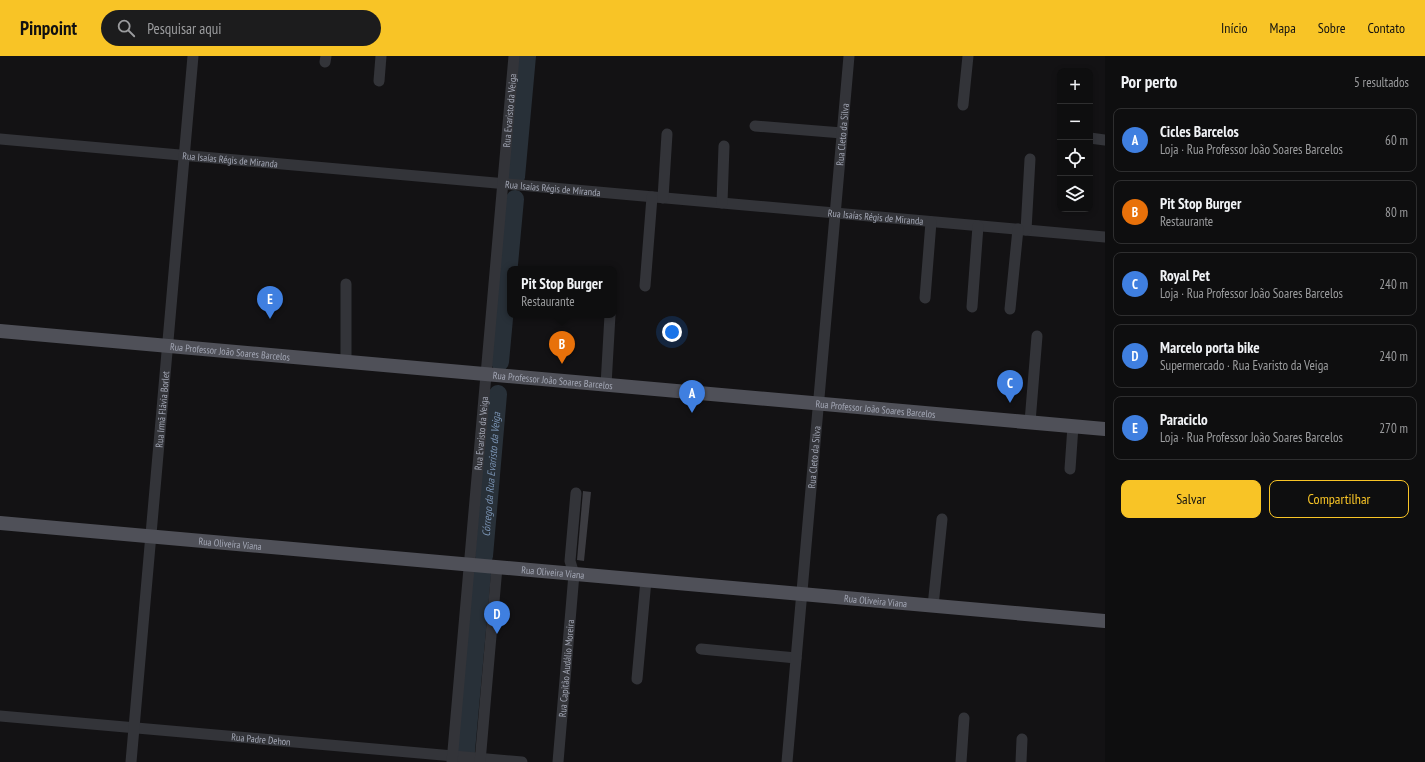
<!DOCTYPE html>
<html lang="pt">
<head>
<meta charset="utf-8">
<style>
	body { margin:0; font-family:"PT Sans Narrow",sans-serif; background:#1c1c1d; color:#f1f3f6 }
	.controls { position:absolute; right:12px; top:12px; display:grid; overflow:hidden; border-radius:8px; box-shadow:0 2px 6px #0003 }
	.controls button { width:36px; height:36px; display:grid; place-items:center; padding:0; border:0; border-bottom:1px solid #2e2e2f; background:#0e0e0f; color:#f1f3f6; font:20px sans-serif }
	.you { position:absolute; left:672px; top:276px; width:14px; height:14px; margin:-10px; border:3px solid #fff; border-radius:50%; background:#1a73e8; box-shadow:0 0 0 6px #1a73e833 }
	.badge { display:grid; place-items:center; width:26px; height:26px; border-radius:50%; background:#f8c426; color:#fff; font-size:13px; font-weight:700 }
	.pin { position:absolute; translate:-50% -33px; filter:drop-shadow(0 1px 2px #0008) }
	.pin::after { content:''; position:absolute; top:21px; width:14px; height:12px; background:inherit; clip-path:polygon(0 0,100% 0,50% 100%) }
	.popup { position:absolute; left:507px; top:210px; width:110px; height:52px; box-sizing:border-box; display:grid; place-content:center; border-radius:8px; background:#0e0e0f; filter:drop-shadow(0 1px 3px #0005); font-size:13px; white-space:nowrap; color:#9b9c9e }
	.popup b { font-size:15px; color:#f1f3f6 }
	.popup::after { content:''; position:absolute; left:50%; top:100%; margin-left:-8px; border:8px solid transparent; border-top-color:#0e0e0f }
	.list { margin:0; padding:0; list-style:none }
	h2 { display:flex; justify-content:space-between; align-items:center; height:52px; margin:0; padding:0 16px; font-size:17px }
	h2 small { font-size:13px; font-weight:400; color:#9b9c9e }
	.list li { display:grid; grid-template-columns:26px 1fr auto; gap:12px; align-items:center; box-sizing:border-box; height:64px; margin:0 8px 8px; padding:0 8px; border:1px solid #2e2e2f; border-radius:8px }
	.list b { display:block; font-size:15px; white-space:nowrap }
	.list p { margin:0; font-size:13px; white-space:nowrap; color:#9b9c9e }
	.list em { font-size:13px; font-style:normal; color:#9b9c9e }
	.actions { display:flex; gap:8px; padding:12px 16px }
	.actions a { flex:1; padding:9px 0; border:1px solid #f8c426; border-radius:8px; text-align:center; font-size:14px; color:#f8c426 }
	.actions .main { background:#f8c426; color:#111 }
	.icon { flex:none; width:22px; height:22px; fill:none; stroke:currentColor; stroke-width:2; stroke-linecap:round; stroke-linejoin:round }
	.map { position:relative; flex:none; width:1105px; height:706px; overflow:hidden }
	header { display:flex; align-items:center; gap:24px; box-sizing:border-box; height:56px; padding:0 20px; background:#f8c426; color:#111 }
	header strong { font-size:19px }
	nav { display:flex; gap:22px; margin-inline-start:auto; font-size:14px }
	.search { width:280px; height:36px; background:#1c1c1d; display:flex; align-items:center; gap:10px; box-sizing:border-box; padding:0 14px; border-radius:22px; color:#9b9c9e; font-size:15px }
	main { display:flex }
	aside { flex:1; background:#0e0e0f }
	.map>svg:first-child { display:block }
</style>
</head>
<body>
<header>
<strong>Pinpoint</strong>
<div class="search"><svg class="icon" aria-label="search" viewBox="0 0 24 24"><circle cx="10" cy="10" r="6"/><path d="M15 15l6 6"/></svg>Pesquisar aqui</div>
<nav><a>Início</a><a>Mapa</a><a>Sobre</a><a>Contato</a></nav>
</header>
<main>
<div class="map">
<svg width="1105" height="706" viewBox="0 0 1105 706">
	<rect width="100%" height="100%" fill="#131214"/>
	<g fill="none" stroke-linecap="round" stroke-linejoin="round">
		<!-- river -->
		<g stroke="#283038" stroke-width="18">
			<path d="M516 121 527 0"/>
			<path d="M500 306 515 143"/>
			<path id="s1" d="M484 500 498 338"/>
			<path d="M465 706 482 519"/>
		</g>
	</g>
	<!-- building -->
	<path fill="#3c3c41" d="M583 435 591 436 584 505 577 504Z"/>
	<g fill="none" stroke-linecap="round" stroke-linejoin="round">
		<!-- minor -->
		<g stroke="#333439" stroke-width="11">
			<path d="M325 6 326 0"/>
			<path d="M379 25 381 0"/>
			<path d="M963 49 968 0"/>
			<path d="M755 70 842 77"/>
			<path d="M1090 82 1105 84"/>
			<path id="s2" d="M0 83 1105 181"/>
			<path d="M663 142 667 78"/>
			<path d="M722 147 724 90"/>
			<path d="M1026 174 1030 103"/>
			<path d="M645 230 652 141"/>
			<path d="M925 242 931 166"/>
			<path d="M972 251 978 170"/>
			<path d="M1010 253 1018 173"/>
			<path d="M346 306V228"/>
			<path d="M606 329 610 259"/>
			<path d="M1030 366 1037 280"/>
			<path d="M1070 413 1073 370"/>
			<path d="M933 550 942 463"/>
			<path d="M701 593 796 602"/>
			<path d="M637 623 646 524"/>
			<path id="s3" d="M0 660 522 706"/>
			<path id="s4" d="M131 706 193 0"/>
			<path id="s5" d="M452 706 514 0"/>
			<path d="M480 706 497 511"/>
			<path id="s6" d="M558 706 574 518 570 505 576 437"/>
			<path id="s7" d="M787 706 849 0"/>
			<path d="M961 706 964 662"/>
			<path d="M1021 706 1022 683"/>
		</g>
		<!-- major -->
		<g stroke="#4f5058" stroke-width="14">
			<path id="s8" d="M0 275 1105 373"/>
			<path id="s9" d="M0 467 1105 565"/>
		</g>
	</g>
	<g text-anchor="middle" stroke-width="4" stroke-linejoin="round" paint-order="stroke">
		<!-- street labels -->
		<g font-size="10" fill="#a3a7b5" stroke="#0e0e0f">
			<text dy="4" stroke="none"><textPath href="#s5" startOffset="654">Rua Evaristo da Veiga</textPath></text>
			<text dy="4" stroke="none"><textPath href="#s7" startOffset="630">Rua Cleto da Silva</textPath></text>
			<text dy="4" stroke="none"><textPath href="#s2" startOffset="231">Rua Isaías Régis de Miranda</textPath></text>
			<text dy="4" stroke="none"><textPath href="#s2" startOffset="555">Rua Isaías Régis de Miranda</textPath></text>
			<text dy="4" stroke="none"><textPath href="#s2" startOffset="879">Rua Isaías Régis de Miranda</textPath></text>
			<text dy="4" stroke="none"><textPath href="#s8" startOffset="231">Rua Professor João Soares Barcelos</textPath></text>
			<text dy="4" stroke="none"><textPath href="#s8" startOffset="555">Rua Professor João Soares Barcelos</textPath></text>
			<text dy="4" stroke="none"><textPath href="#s8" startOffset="879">Rua Professor João Soares Barcelos</textPath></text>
			<text dy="4" stroke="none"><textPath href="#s4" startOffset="354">Rua Irmã Flávia Borlet</textPath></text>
			<text dy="4" stroke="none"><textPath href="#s5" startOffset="330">Rua Evaristo da Veiga</textPath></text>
			<text dy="4" stroke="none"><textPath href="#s7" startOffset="306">Rua Cleto da Silva</textPath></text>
			<text dy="4" stroke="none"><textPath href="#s9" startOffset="231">Rua Oliveira Viana</textPath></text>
			<text dy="4" stroke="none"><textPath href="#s9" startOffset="555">Rua Oliveira Viana</textPath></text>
			<text dy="4" stroke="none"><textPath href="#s9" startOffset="879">Rua Oliveira Viana</textPath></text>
			<text dy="4" stroke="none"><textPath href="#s6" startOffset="94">Rua Capitão Audálio Moreira</textPath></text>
			<text dy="4" stroke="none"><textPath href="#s3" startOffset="262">Rua Padre Dehon</textPath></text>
		</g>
		<!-- water labels -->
		<g font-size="11" font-style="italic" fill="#7992b2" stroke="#0e0e0f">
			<text dy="4" stroke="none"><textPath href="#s1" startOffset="82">Córrego da Rua Evaristo da Veiga</textPath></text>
		</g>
	</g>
</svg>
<div class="controls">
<button>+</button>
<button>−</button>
<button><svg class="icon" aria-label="locate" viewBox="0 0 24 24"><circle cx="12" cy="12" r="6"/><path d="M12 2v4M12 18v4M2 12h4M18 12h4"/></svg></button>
<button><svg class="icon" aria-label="layers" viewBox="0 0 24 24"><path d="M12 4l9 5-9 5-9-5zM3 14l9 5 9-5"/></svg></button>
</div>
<div class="you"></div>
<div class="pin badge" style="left:692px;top:357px;background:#3f7fe0">A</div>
<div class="pin badge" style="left:562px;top:308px;background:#e8710a">B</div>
<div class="popup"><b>Pit Stop Burger</b>Restaurante</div>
<div class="pin badge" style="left:1010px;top:347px;background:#3f7fe0">C</div>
<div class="pin badge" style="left:497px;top:578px;background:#3f7fe0">D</div>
<div class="pin badge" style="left:270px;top:263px;background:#3f7fe0">E</div>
</div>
<aside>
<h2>Por perto<small>5 resultados</small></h2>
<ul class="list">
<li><span class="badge" style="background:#3f7fe0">A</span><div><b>Cicles Barcelos</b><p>Loja · Rua Professor João Soares Barcelos</p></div><em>60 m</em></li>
<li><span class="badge" style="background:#e8710a">B</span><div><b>Pit Stop Burger</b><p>Restaurante</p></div><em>80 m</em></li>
<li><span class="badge" style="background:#3f7fe0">C</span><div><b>Royal Pet</b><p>Loja · Rua Professor João Soares Barcelos</p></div><em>240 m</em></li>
<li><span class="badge" style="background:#3f7fe0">D</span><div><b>Marcelo porta bike</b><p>Supermercado · Rua Evaristo da Veiga</p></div><em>240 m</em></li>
<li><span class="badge" style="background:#3f7fe0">E</span><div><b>Paraciclo</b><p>Loja · Rua Professor João Soares Barcelos</p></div><em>270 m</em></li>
</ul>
<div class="actions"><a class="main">Salvar</a><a>Compartilhar</a></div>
</aside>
</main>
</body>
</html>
